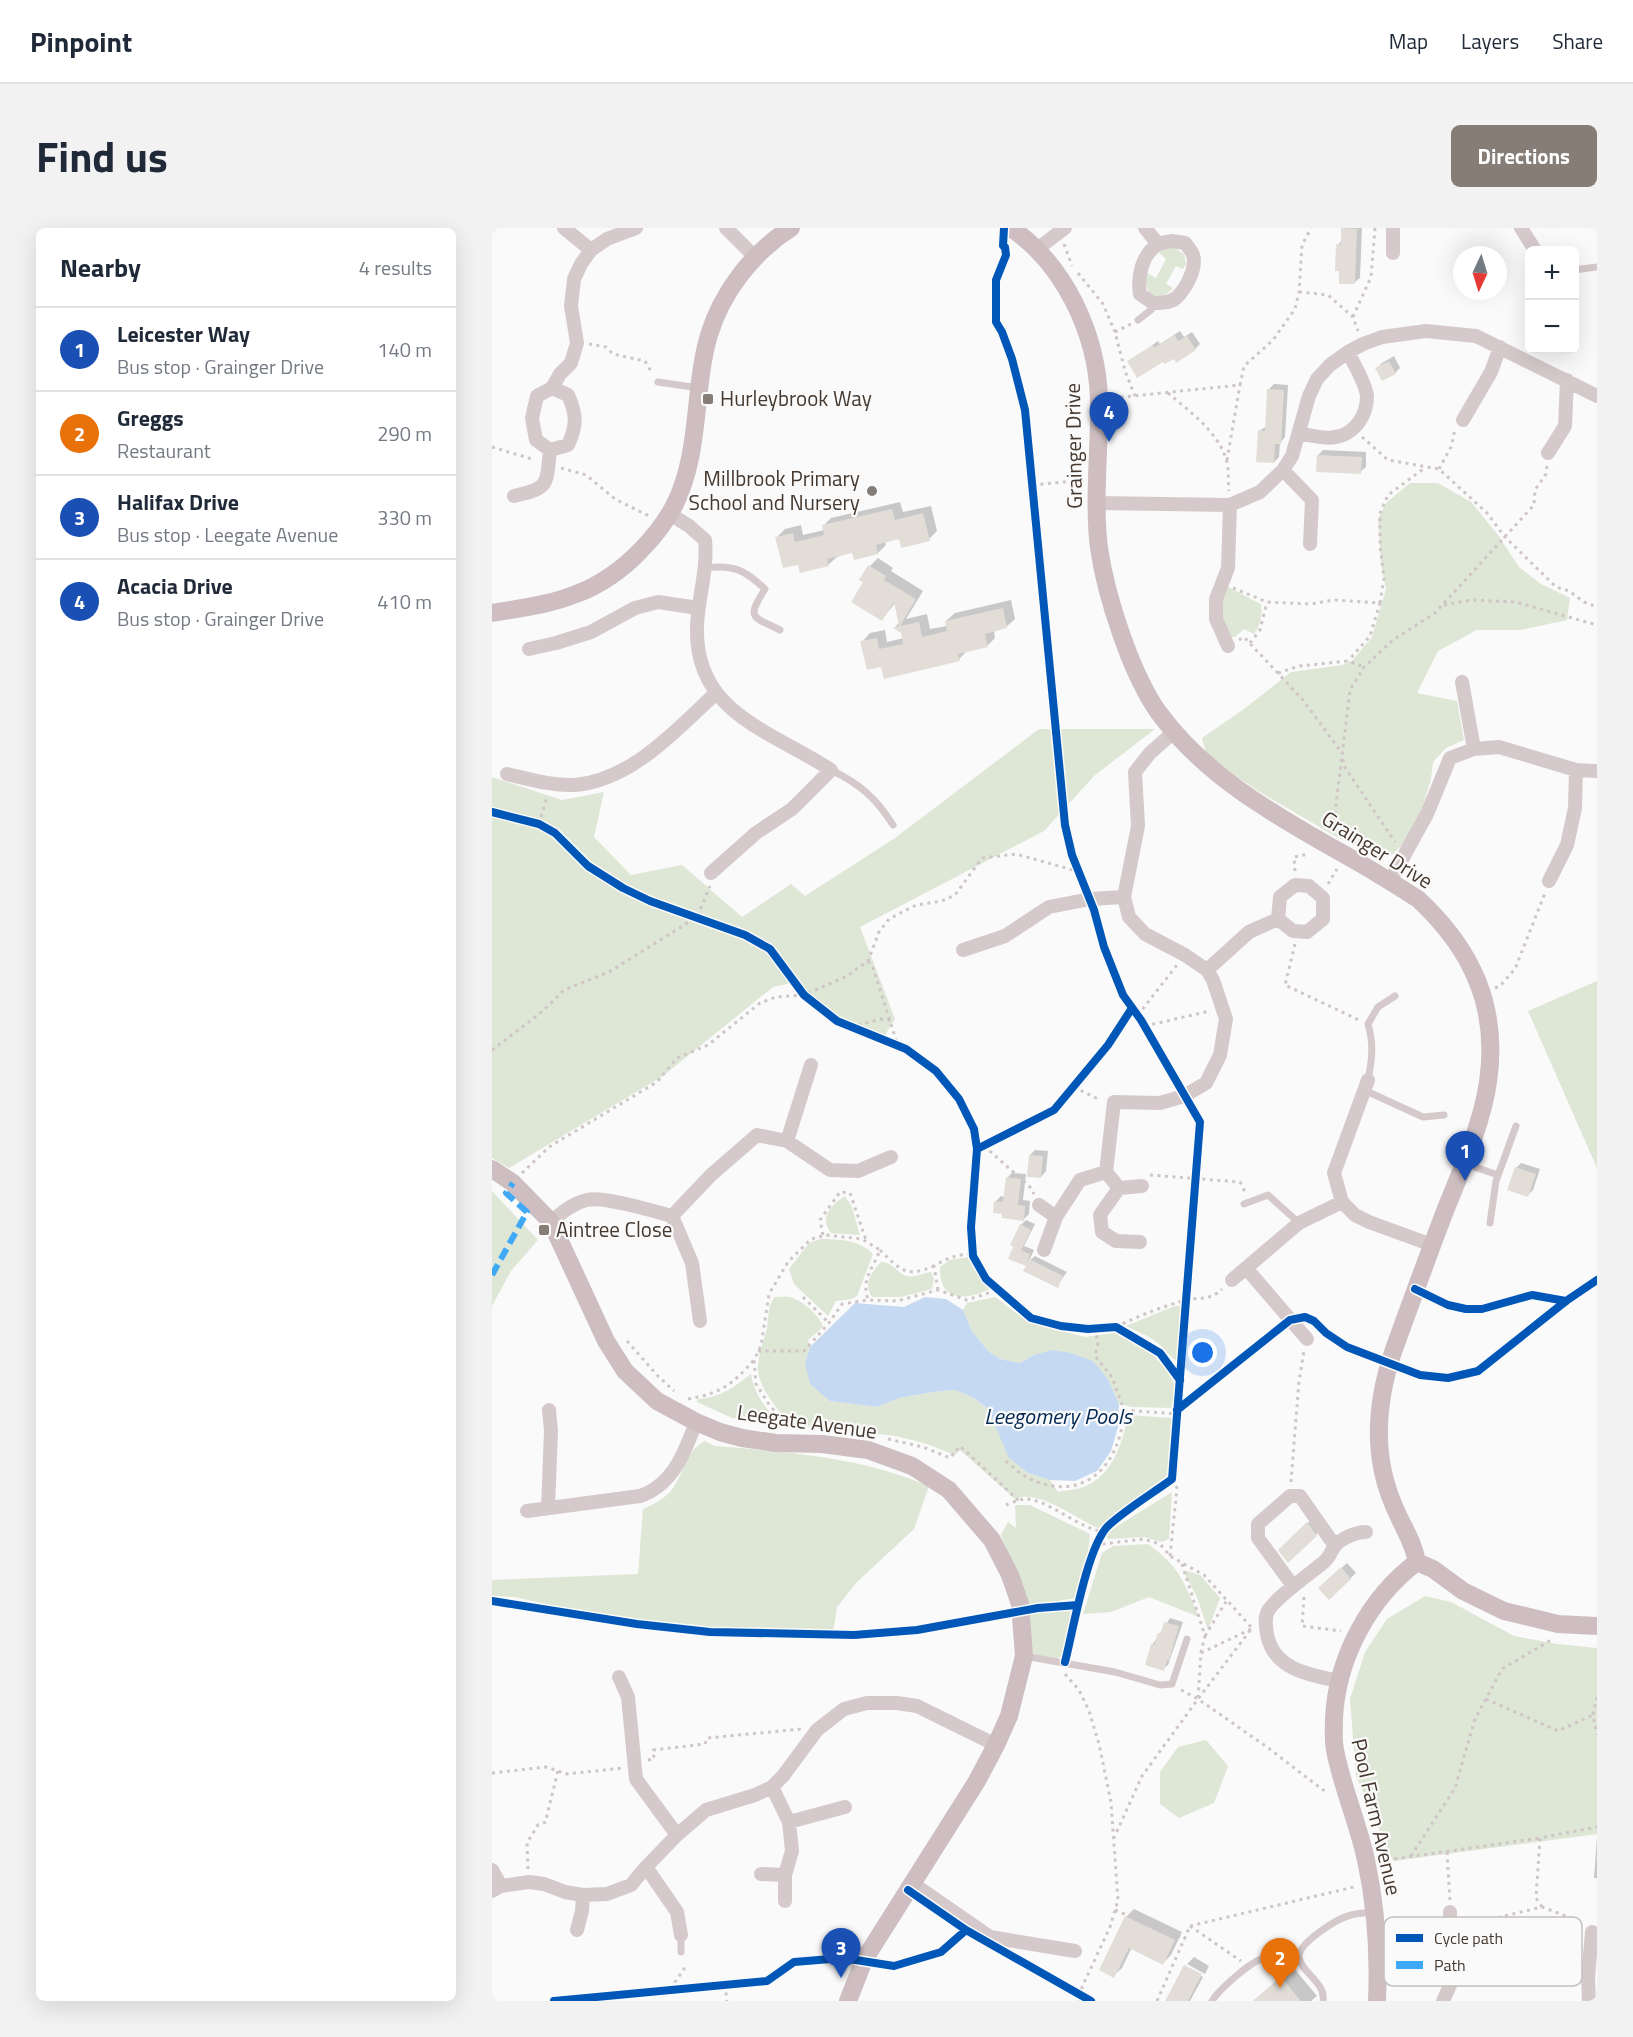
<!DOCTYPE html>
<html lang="en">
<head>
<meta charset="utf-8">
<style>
	body { margin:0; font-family:"Titillium Web",sans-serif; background:#f2f2f3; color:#1f2937 }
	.controls { position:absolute; right:18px; top:18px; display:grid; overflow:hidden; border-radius:9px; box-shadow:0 6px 24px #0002 }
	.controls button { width:54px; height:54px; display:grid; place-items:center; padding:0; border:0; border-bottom:2px solid #e0e1e3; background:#fff; color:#1f2937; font:30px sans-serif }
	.compass { position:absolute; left:961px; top:18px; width:54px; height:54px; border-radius:50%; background:#fff; box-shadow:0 6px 24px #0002; rotate:184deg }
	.you { position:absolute; left:711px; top:1125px; width:21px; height:21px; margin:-15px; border:4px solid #fff; border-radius:50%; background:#1a73e8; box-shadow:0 0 0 9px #1a73e833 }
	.badge { display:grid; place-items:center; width:39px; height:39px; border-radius:50%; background:#857d76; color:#fff; font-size:20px; font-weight:700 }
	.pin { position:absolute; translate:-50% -50px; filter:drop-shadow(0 2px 3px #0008) }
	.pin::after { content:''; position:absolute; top:32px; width:21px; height:18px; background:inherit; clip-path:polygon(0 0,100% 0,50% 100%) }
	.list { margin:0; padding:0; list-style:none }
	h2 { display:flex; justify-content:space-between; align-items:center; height:78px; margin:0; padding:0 24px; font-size:26px }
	h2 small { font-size:20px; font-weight:400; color:#747a83 }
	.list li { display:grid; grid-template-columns:39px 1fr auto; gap:18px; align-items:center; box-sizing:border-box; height:84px; padding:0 24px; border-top:2px solid #e0e1e3 }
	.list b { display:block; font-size:22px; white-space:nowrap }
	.list p { margin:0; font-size:20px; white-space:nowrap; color:#747a83 }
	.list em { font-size:20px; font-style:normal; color:#747a83 }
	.map { position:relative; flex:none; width:1105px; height:1773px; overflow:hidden; border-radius:9px }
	header { display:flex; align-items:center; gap:36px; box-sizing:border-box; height:84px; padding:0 30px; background:#fff; border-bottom:2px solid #e0e1e3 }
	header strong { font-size:28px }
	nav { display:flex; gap:33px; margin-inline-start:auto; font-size:21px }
	.intro { display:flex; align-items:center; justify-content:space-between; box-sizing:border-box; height:144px; padding:0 36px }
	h1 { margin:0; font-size:42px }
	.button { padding:15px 27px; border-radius:9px; background:#857d76; color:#fff; font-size:21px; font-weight:700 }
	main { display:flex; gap:36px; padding:0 36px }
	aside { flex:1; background:#fff; border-radius:9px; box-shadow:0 6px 24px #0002 }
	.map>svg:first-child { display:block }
</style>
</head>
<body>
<header>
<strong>Pinpoint</strong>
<nav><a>Map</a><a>Layers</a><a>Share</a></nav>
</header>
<div class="intro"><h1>Find us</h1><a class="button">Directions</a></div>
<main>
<aside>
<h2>Nearby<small>4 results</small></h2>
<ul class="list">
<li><span class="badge" style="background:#1a4fb4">1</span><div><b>Leicester Way</b><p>Bus stop · Grainger Drive</p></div><em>140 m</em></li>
<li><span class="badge" style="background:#e8710a">2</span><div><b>Greggs</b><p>Restaurant</p></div><em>290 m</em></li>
<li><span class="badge" style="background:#1a4fb4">3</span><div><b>Halifax Drive</b><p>Bus stop · Leegate Avenue</p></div><em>330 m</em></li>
<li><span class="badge" style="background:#1a4fb4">4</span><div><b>Acacia Drive</b><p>Bus stop · Grainger Drive</p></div><em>410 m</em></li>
</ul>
</aside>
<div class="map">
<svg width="1105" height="1773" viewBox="0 0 1105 1773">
	<rect width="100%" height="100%" fill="#fafafa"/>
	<!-- green -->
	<path fill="#dee6d5" d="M681 19 692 26 694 36 691 41 684 38 674 56 681 60C667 77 649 65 655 45L664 50 674 31 667 25 671 21Z
		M918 255H946L979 274 1006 307 1027 339 1049 356 1078 370 1075 392 1028 402H985L946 423 925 465 965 473 972 512 954 520 941 534 939 551 929 584 910 617 901 626 888 630 841 607 771 566 739 545 714 525 710 510 752 481 799 444 850 437 860 433 880 409 894 361 889 336 886 291 894 275Z
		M736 359 769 376C770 388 769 397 762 406L752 401 743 409H738L729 392 731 360Z
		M547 501H663L602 548 552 603 368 699 403 791 391 810 345 790 304 754 281 759 171 848 17 940 0 930V549L70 572 112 564 102 609 139 647 190 637 250 689 299 656 313 668 403 610Z
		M1105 753V940L1036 783Z
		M0 963 46 1012 19 1043 0 1078Z
		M353 968 360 979 368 1007 339 1005C327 989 339 977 353 968Z
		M328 1011C347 1011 368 1012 381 1026L365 1068 360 1071 344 1073 336 1088 302 1056 297 1041 317 1015Z
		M477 1029 488 1049 498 1061C473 1073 447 1074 448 1039L458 1032Z
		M389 1034C401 1034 404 1044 414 1048 424 1050 430 1045 439 1044L442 1051 440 1061 409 1069H380C371 1055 379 1045 389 1034Z
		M283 1069C288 1069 294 1068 298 1069 310 1072 328 1088 331 1099L316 1112 318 1119 313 1135 338 1173 385 1179 407 1170 441 1164 463 1162 482 1170 496 1181 505 1199 536 1245 558 1252 566 1264C574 1262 586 1262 594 1258 621 1246 631 1214 636 1187L680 1190 676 1247 668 1257 606 1300C585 1291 545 1260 523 1271L468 1222 463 1227 435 1216 404 1208 299 1196C286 1183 263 1156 266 1136 267 1124 272 1112 275 1100 277 1089 275 1077 283 1069Z
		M503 1069 524 1085 547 1097 593 1109 623 1105 661 1127 675 1142 682 1156 683 1167 679 1180 640 1179 627 1176 616 1151 542 1127 528 1135 508 1131 496 1123 480 1103 471 1082 475 1075Z
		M683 1078H691L686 1134C678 1129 675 1123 668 1117 658 1108 646 1104 634 1098Z
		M259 1146C262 1165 272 1178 285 1193L240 1190 205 1174 206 1171C229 1169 241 1160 259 1146Z
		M212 1213 223 1218C296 1224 368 1229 437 1258L422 1301 365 1354 345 1379 341 1405 311 1402H225L175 1397 73 1381 23 1369 0 1368V1352L146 1346 151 1281C164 1275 177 1269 184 1255 196 1236 191 1228 212 1213Z
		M680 1264 677 1311 670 1314 652 1309 616 1311 615 1309 616 1304Z
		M523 1277H538L598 1306 596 1325 584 1370 535 1378 509 1307 516 1294 524 1300Z
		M656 1316C688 1339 692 1354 707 1389L657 1369 619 1384 591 1386 610 1325 621 1318Z
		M695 1343 708 1347 728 1370 716 1402 705 1369 692 1345Z
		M933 1368 959 1374 1022 1408 1065 1416 1105 1420V1606L901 1633 864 1548 858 1471 873 1424 895 1391Z
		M582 1380 571 1428C561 1433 550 1429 540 1425L538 1419V1385Z
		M714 1512 736 1538 722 1575 687 1590 668 1576V1544L686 1519Z"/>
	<!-- water -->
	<path fill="#c6d9f2" d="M433 1069 454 1071 471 1082 480 1103 496 1123 508 1131 528 1135 542 1127 560 1122 579 1125 601 1133 616 1151 627 1176 626 1199 619 1223 605 1243 583 1253 558 1252 536 1245 517 1230 496 1181 482 1170 463 1162 441 1164 407 1170 385 1179 338 1173 318 1156 313 1135 318 1119 363 1075 412 1079Z"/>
	<!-- shadow -->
	<path fill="#0003" d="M852 0H870L868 50 862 55 846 17 850 12Z
		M688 103 692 109 700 104 708 116 703 121 672 132 637 134 666 113 668 116Z
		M902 128 908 140 903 145 885 140 890 135Z
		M782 156 796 157 793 209 788 215 787 229 782 234 767 203 775 198 777 161Z
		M831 222 874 224V239L868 244 826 227Z
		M408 274 411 284 439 278 445 303 437 311 408 310 393 313 394 317 386 325 361 323 345 329 336 337 285 309 293 301 309 297 311 307 332 302 331 298 339 290Z
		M386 330 401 340 399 343 431 363 414 391 435 386 438 401 455 398 454 393 463 385 519 372 523 391 514 399 502 402 503 410 495 418 475 423 467 431 390 438 370 414 378 405 393 402 395 414 412 410 410 404 403 399 408 394 404 374 390 391 373 354 378 338Z
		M543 922 556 923 554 943 549 949 538 927Z
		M1029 935 1048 941 1041 962 1036 967 1024 940Z
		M520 945 534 946 531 972 538 973 537 986 532 991H533L511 989 512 985 504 973 509 968 513 969 515 950Z
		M534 992 543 996 532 1018 542 1022 537 1033 543 1028 575 1044 565 1058 536 1037 518 1030 524 1018 529 997Z
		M821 1290 829 1302 796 1333 788 1322Z
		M855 1335 864 1345 837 1370 828 1360Z
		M678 1390 691 1394 676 1437 671 1441 660 1417Z
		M1105 1609V1650H1102Z
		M642 1681 690 1704 679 1727 671 1735 640 1719 630 1740 621 1748 634 1689Z
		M702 1729 717 1738 713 1746 695 1736Z
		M694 1737V1739L711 1749 698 1773H674Z
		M801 1739 825 1768 819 1773H761Z"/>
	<!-- building -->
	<path fill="#e2ddd7" d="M849 0 865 1 863 56H847V43H843L844 16 849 17Z
		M683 107 686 113 695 108 704 122 684 135 682 131 672 136 671 134 645 150 635 133 661 117 662 120Z
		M897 133 904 146 890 153 883 140Z
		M775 161 792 162 789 216H783L782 235 764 234 766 202 773 203Z
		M825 227 870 229 869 246 824 244Z
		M400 281 403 292 431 285 438 313 409 320 407 311 384 317 386 326 362 332 360 325 335 331 337 338 308 345 306 337 291 340 283 309 301 305 303 314 332 307 330 297Z
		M376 337 394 348 392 352 424 371 408 398 427 394 430 409 455 403 453 393 511 380 515 400 493 406 496 419 466 426 468 433 392 451 389 439 375 442 368 413 385 410 387 421 411 416 409 405 401 400 407 398 402 374 390 393 359 374 371 354 367 352Z
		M537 927 551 928 549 950 535 949Z
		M1023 939 1044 946 1036 969 1015 962Z
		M514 949 529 951 526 977 533 978 532 993 510 990V986L501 985 502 973 511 974Z
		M528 996 539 1002 529 1023 518 1017Z
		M521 1019 538 1026 535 1036 537 1031 571 1048 566 1060 531 1043 534 1038 516 1031Z
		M815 1294 825 1308 796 1335 786 1322Z
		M849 1339 859 1351 837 1372 826 1360Z
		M672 1394 687 1398 677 1433 675 1432 672 1443 653 1437 659 1416 662 1417 666 1405H669Z
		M633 1688 683 1712 671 1737 637 1720 622 1750 607 1742Z
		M692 1737 710 1746 696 1773H673Z
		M789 1749 809 1773H761Z"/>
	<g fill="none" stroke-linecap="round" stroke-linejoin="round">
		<!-- path -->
		<path stroke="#cfc5c7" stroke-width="3" stroke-dasharray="3 4.5" stroke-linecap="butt" d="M572 16 580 38
			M586 45 611 76 623 104
			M807 64 836 67 861 89 866 103
			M861 89 879 49 883 0
			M639 96 623 104 633 143 643 168
			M97 116 114 119 121 126 153 133 160 145
			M676 165C698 184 727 204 735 234 737 243 736 253 737 263
			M621 170 748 157 752 138 781 112 803 81 807 64 810 17 819 0
			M870 209 896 232 947 241 995 285 1012 308 1064 359 1077 363 1092 374 1105 379
			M0 219 43 232
			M735 232 748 157
			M69 240 94 247 123 271 157 288
			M947 241 959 219 963 201
			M541 257 590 252
			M741 360 775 374 819 376 841 372 888 375 878 408 856 433
			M888 375 892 350 888 317V285L896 267 934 239
			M952 377 979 372 1024 374 1105 397
			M747 412 752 409 811 472 850 525
			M758 415 768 402 775 374
			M786 445 807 438 856 433 872 439
			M851 531 852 538 903 614
			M47 596 55 569
			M841 601 858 462 872 439 901 412 943 385 1042 277 1043 262 1054 246 1055 237
			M803 643 802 629 817 626
			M836 656 845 641
			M803 716 793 757 869 793
			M376 733 381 740 406 818
			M1003 760 1008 758 1023 741 1053 665
			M646 787 685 737
			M653 798 718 783
			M359 799 389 791 399 792
			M0 822 51 783 72 762 117 744 205 689 218 658
			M582 859 608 872
			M492 918 538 959 542 966
			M30 945 57 919 165 854 185 830 216 817 268 775 284 769 312 767 355 748 376 733 387 704 397 691 424 677 450 673 463 667 490 630 524 626 588 644
			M658 947 748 954 753 964
			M331 1007 328 992 348 964 358 965 374 1012
			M388 1022C408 1042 414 1050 442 1038
			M446 1062 442 1038C455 1030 466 1026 481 1026
			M311 1069 337 1095
			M624 1099C646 1088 667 1080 690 1073 706 1068 717 1074 730 1061
			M603 1100 606 1115 603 1128 620 1149 632 1182
			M135 1113 165 1147 182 1163
			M266 1123H312L337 1095 350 1076 376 1072 405 1073 446 1062 475 1072 506 1062
			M196 1171C229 1165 240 1157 262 1132
			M298 1198 278 1178 264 1156 262 1132 269 1118 277 1066 296 1034 319 1011 334 1007 370 1011 388 1022C381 1041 369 1050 376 1072
			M396 1211 431 1219 458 1230 468 1218 527 1273
			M514 1233C521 1239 528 1246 536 1250 592 1277 629 1237 632 1182L685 1186
			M799 1254 807 1153 812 1123
			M514 1277C519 1275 526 1272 532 1271 555 1270 585 1300 612 1304
			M603 1317 651 1311 668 1316 678 1328 712 1347 760 1400 706 1471 650 1548 621 1612
			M678 1328 685 1260 680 1251
			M690 1336 713 1408 709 1424
			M812 1369 810 1398 849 1403
			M759 1401 709 1425 706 1471 775 1519 831 1562 836 1561
			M713 1408 735 1372
			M573 1446 587 1462 597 1483 607 1516 619 1574 626 1672 618 1699 590 1759V1767L587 1773
			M689 1462 706 1471
			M1105 1469 1101 1487 1105 1507
			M994 1471 1066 1503 1101 1487
			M156 1532 162 1531 161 1522 213 1516 215 1510 310 1501
			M0 1545 54 1539 75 1546 131 1540
			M955 1624 958 1673
			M919 1628 963 1560 983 1491 1010 1441 1059 1412
			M895 1632 1048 1610
			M36 1641 35 1615 46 1597 54 1594 55 1587 66 1543
			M1050 1679 1044 1670 1048 1610 1105 1599
			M623 1682 693 1711
			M970 1693 998 1695 1008 1689 1050 1679 1079 1690 1088 1697
			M698 1698 862 1659
			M698 1698 749 1733
			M233 1757 235 1773
			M184 1762 183 1754 192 1741 191 1735
			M665 1773 698 1698"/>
		<!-- lane -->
		<path stroke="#d5c9cb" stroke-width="7" d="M1082 42 1105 39
			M646 92 659 82 661 75
			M166 154 207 160
			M213 340C241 336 253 342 273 361 254 391 260 388 288 402
			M339 542C368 556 384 570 401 597
			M876 852C880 832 882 816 876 796L886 779 903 768
			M872 862 931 889 952 887
			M974 936 1006 947
			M752 976 776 967 807 995
			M998 995 1004 953 1024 898
			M532 1428 623 1444 668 1457 680 1456 695 1411
			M959 1712 1004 1716
			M189 1724V1707
			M720 1773C726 1763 734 1757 743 1749 766 1729 776 1724 807 1731
			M831 1773C834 1754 809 1745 807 1729 806 1715 846 1690 859 1687 866 1685 875 1685 882 1684"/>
		<!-- street -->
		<path stroke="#d5c9cb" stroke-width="14" d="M72 0 99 22
			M234 0 264 30
			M653 0 666 16
			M1029 0 1043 22
			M680 13 693 15C696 19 699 22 701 27 705 40 694 61 684 70 678 75 669 75 661 75L648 66C645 49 650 27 665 17 669 14 676 14 680 13Z
			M545 21 573 0
			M901 25V0
			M60 160 76 167C85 187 85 197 76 217L58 222 44 212 40 190 45 168 60 160 68 146 79 135 85 115 79 78 82 51 89 36 99 22 115 11 144 0
			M971 192 999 144 1008 119
			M807 205C829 210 851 216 867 194 872 187 875 177 875 168 873 153 862 137 856 124
			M1056 225 1073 198 1075 152
			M791 242 820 272 818 316
			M22 268C58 260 54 257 58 222
			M605 275 738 277 768 264 791 242 800 228 817 168 825 151 838 137 856 124 871 116 890 109 934 103 984 108 1105 168
			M178 286 197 298 213 312C216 341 206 370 205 398 202 485 278 502 339 542L300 581 264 605 219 645
			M736 418 724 391V371L736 340 738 277
			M37 421 64 415 99 404 143 380 166 374 206 380
			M970 454 982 521
			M15 546C37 551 60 558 83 557 140 552 184 502 223 466
			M898 653 935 586 958 530 982 521 1007 519 1084 542 1105 543
			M1057 653 1075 617 1083 580 1084 542
			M803 657 817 658 831 670V691L815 704 801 703 786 691 788 669Z
			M471 722 513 708 557 679 598 671 632 669
			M715 742 757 704 786 691
			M876 852 842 945 850 974 863 987 877 994 940 1017
			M295 913 319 837
			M614 944 627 960 608 987 610 1004 624 1013 648 1014
			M627 960 650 958
			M547 977 564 989
			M180 988 200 1035 208 1093
			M59 994C69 985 81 975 95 972 112 968 161 983 180 988L219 947 265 907 295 913 338 942 366 943 399 929
			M552 1022 564 989 588 952 614 944 622 874 668 875 692 868 714 855 728 827 734 791 721 752 715 742 693 727 653 706 637 689 632 669 646 598 643 544 658 525 683 503
			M754 1040 815 1111
			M740 1052 807 995 850 974
			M56 1280 59 1203 57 1182
			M35 1283 148 1268C181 1257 193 1224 204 1194
			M801 1358 766 1310V1296L798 1268H808L843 1318
			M127 1449 136 1469 144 1551 185 1607
			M847 1453C817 1447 781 1441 775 1406 774 1398 772 1390 776 1383 782 1371 820 1344 832 1334 838 1329 838 1325 842 1319 849 1310 864 1304 874 1304
			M280 1559 297 1594 300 1623 293 1647V1673
			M297 1594 353 1579
			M154 1639 185 1684 189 1707
			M0 1642 9 1658
			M269 1646 293 1647
			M420 1655 498 1709 583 1723
			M0 1663 9 1658 37 1654 52 1656 73 1664 91 1667 115 1666 139 1657 154 1639 185 1607 214 1582 263 1567 280 1559 291 1548 325 1502 352 1481 375 1475H405L425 1478 504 1517
			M85 1702 90 1683 91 1667
			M951 1773 959 1755 958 1684
			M1097 1773 1096 1750 1100 1704"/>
		<!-- secondary -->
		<path stroke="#cebec1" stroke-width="18" d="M519 0C573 37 605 106 607 171 608 221 601 271 607 320 614 368 639 446 667 485 712 546 776 583 841 620 870 636 898 653 926 671 980 721 1007 779 996 854 990 896 969 943 953 983 935 1030 918 1077 901 1124 884 1175 880 1228 902 1278 910 1298 921 1312 925 1334L941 1341 971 1363 1012 1383 1066 1396 1105 1398
			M0 385C29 380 57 377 84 366 107 358 131 341 148 323 162 309 174 294 183 276 209 223 201 161 217 107 230 64 261 24 299 0
			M0 941 21 955 59 994 114 1113 133 1143 165 1173 204 1194 228 1204 250 1210 284 1215 330 1216 376 1222 420 1238 457 1262 500 1312 518 1347 528 1376 532 1428 517 1488 504 1517 485 1553 372 1732 356 1773
			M885 1773C887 1726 884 1678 874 1632 866 1595 850 1559 843 1522 841 1512 842 1500 842 1490 845 1430 877 1370 925 1334"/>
		<!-- quiet -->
		<path stroke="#3fa9f5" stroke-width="6" stroke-dasharray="12 6" stroke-linecap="butt" d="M0 1047 35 984 14 965 21 955"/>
		<defs>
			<path id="cycleway" d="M512 0 511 18 513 19 514 27 504 52V94L510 104 520 131 533 182 573 597 580 627 602 682 612 719 631 767 649 792 708 894 680 1251C661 1265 633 1282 616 1298 595 1319 581 1403 573 1434
				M0 584 47 596 63 605 96 638 131 660 158 673 253 707 278 721 312 767 345 793 414 821 444 843 467 871 482 901 485 921 479 999 481 1028 494 1051 539 1090 569 1098 596 1101 624 1099 668 1125 688 1152
				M485 921 562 882 616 817 640 780
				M923 1061 956 1077 974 1081H990L1040 1067 1074 1073
				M685 1182 798 1092 813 1089 822 1093 834 1105 855 1119 928 1147 956 1150 986 1143 1074 1073 1105 1052
				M0 1373 145 1396 218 1404 362 1407 425 1402 546 1380 586 1377
				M416 1662 474 1702 599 1773
				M62 1773 275 1753 302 1734 351 1730 402 1738 449 1724 474 1702"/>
		</defs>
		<!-- cycleway casing -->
		<use href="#cycleway" stroke="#fafafa" stroke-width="11"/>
		<!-- cycleway -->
		<use href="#cycleway" stroke="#0057b8" stroke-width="8"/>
	</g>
	<!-- markers -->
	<g fill="#857d76" stroke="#fafafa" stroke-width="2">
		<rect x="210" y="165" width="12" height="12" rx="3"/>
		<circle cx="380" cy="263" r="6"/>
		<rect x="46" y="996" width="12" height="12" rx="3"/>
	</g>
	<g text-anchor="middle" stroke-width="4.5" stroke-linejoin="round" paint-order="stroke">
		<!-- poi labels -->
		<g font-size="21" fill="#46392f" stroke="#fafafa" text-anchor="start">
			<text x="228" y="178">Hurleybrook Way</text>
			<text x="368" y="258" text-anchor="end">Millbrook Primary<tspan x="368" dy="24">School and Nursery</tspan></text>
			<text x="64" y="1009">Aintree Close</text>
		</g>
		<!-- street labels -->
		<g font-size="21" fill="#46392f" stroke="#fafafa">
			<text transform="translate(582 218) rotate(-91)" y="7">Grainger Drive</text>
			<text transform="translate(885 622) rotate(32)" y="7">Grainger Drive</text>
			<text transform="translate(315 1194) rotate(8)" y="7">Leegate Avenue</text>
			<text transform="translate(884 1589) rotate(77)" y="7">Pool Farm Avenue</text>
		</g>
		<!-- water labels -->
		<g font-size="22" font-style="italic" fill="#032954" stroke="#fafafa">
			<text x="566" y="1196">Leegomery Pools</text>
		</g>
	</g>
	<!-- legend -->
	<rect x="892" y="1689" width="198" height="69" rx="9" fill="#fafafa" stroke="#c4c0bd" stroke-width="1.5"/>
	<rect x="904" y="1706" width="27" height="8" fill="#0057b8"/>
	<rect x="904" y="1733" width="27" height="8" fill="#3fa9f5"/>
	<g font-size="16" fill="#46392f">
		<text x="942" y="1716">Cycle path</text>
		<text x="942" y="1743">Path</text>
	</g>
</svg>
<div class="controls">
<button>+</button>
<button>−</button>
</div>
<svg class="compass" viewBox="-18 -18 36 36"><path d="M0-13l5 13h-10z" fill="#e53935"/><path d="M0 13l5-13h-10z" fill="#747a83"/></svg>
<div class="you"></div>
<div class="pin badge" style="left:973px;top:953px;background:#1a4fb4">1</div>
<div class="pin badge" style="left:788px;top:1760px;background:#e8710a">2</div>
<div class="pin badge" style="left:349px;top:1750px;background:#1a4fb4">3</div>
<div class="pin badge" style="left:617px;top:214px;background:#1a4fb4">4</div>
</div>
</main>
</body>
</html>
